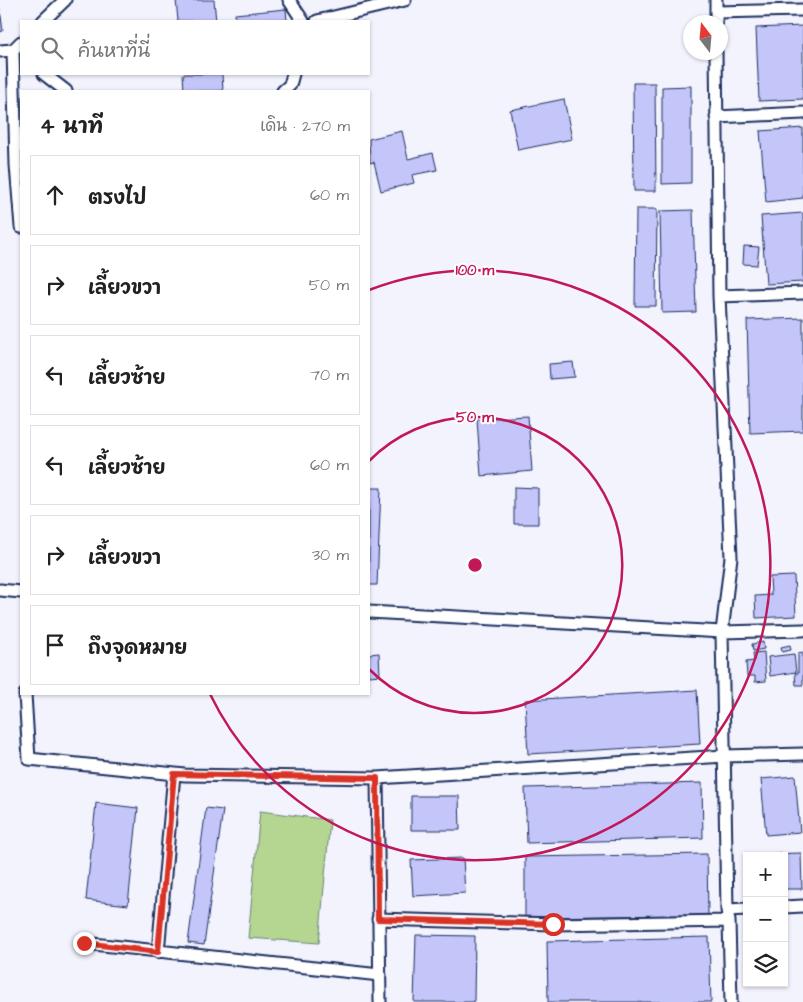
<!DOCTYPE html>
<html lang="th">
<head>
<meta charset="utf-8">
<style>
	body { margin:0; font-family:"Architects Daughter","Playpen Sans Thai",sans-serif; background:#f2f2f2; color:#222 }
	.controls { position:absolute; right:15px; bottom:15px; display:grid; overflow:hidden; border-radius:0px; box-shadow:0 1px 4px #0004 }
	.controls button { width:45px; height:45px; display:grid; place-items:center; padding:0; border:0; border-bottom:1px solid #e0e0e0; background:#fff; color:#222; font:25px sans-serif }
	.compass { position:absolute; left:683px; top:15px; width:45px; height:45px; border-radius:50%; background:#fff; box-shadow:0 1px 4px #0004; rotate:344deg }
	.stop { position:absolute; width:15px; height:15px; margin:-11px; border:4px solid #d93025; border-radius:50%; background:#fff }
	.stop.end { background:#d93025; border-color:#fff; box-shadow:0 1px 5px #0008 }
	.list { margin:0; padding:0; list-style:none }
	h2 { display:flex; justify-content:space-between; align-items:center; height:65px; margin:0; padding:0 20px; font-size:21px }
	h2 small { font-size:16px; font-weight:400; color:#767676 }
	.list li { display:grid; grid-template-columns:32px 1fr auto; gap:15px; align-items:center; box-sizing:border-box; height:80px; margin:0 10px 10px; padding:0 10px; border:1px solid #e0e0e0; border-radius:0px }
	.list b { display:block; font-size:19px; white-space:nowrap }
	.list em { font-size:16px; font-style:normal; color:#767676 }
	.icon { flex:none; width:28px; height:28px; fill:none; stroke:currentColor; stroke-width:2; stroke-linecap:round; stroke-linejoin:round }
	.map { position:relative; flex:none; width:803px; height:1002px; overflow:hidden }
	.search { position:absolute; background:#fff; box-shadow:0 1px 4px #0004; left:20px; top:20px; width:350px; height:55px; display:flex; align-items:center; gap:12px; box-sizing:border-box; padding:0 18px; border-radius:0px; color:#767676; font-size:19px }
	.panel { position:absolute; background:#fff; box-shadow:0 1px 4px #0004; left:20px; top:90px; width:350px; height:605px; border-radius:0px }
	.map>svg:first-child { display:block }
</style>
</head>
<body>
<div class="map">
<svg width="803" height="1002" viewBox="0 0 803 1002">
	<rect width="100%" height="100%" fill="#f3f3fe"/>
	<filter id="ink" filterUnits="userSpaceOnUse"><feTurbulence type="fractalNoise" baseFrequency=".02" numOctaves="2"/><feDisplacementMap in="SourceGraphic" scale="10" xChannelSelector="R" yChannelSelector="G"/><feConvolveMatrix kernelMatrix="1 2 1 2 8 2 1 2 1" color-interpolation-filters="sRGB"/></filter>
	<g filter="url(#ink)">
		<!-- green -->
		<path fill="#b4d690" stroke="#688277" d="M260 811 330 820 319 943 248 938Z"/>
		<!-- building -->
		<path fill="#c4c5f8" stroke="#1b2f5e" d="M176 0H214L216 21H178Z
			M0 9 3 31 0 32Z
			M286 9 287 21H235V14Z
			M803 26V99L759 101 756 28Z
			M183 74H222L223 91H184Z
			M633 83H655L656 191H634Z
			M691 86V183L662 184V87Z
			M564 99 572 139 518 150 510 110Z
			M803 128V198L766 202 760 131Z
			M402 131 408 159 433 153 437 170 412 175 414 183 381 191 374 162 370 163 369 139Z
			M636 209H657L656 306H635Z
			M693 210 696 312 662 313 660 211Z
			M803 213V282L766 284 761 216Z
			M744 246 759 247 757 265 743 264Z
			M803 318V431L750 433 747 320Z
			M573 362 575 377 550 379 549 364Z
			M528 416 532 471 481 476 477 419Z
			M514 487 538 488V524H514Z
			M369 488H381L377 585H369Z
			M794 576 796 616 756 618 755 596 771 595 770 577Z
			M763 642 764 649 753 651 752 644Z
			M790 645 791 650 782 652 781 647Z
			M764 652 766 681 755 682V676H747L746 662 754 661 753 653Z
			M803 652V685H796L795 673H798V653Z
			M379 653 380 675 369 676V654Z
			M794 654 796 672 770 676 768 657Z
			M697 690 700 744 528 754 525 700Z
			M795 776 800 832 766 835 761 779Z
			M702 783 703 838 527 843 525 788Z
			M411 796H459L460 830H411Z
			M96 803 138 808 128 905 86 900Z
			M206 808 223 810 204 945 188 943Z
			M801 853 802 889H784V856H765V854Z
			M707 854 708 915 525 917V857Z
			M463 858 465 893 413 896 411 860Z
			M416 935 475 936 474 1002H414Z
			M709 937 711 1002H548L547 941Z"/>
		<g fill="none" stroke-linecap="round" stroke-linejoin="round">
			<defs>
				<path id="service" d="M289 0 303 21
					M716 0V22
					M716 12 803 10
					M43 21 65 0
					M317 21 405 0
					M13 50 16 165 21 227
					M0 51 13 50 21 42
					M716 52 719 296 731 557 722 632 727 910 729 921 731 1002
					M44 74 66 91
					M283 91 290 85 293 74
					M716 117 803 113
					M719 296 803 293
					M0 590 21 592
					M369 612 722 632 803 630
					M25 694 29 759 185 775 377 778 725 756 803 754
					M377 778 380 1002
					M784 907 803 906
					M727 910 747 909
					M378 919 553 924 729 921
					M84 943 380 975
					M158 952 174 774"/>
			</defs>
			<!-- service casing -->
			<use href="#service" stroke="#1b2f5e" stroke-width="15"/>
			<!-- service -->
			<use href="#service" stroke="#fff" stroke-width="11"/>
		</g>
	</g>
	<g fill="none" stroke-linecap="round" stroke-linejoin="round" filter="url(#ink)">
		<!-- route -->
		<path stroke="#d93025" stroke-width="6" d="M84 943 158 952 174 774 377 778 378 919 553 924"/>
	</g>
	<!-- distance rings -->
	<g fill="none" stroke="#c2185b" stroke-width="2.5">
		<path d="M369 461A148 148 0 1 1 369 669"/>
		<path d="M369 290A295 295 0 1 1 210 694"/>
	</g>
	<circle cx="475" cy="565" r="8" fill="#c2185b" stroke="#fff" stroke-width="2.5"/>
	<g font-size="15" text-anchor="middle" font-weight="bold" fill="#c2185b" stroke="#fff" stroke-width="4" stroke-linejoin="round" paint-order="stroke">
		<text x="475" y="275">100 m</text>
		<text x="475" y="422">50 m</text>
	</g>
</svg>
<div class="controls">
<button>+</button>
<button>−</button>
<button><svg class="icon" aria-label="layers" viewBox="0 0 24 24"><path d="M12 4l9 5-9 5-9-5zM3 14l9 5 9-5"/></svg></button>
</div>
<svg class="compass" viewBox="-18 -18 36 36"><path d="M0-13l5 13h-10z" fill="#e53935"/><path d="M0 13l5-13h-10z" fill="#767676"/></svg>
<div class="stop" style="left:553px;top:924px"></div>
<div class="stop end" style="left:84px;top:943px"></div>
<div class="search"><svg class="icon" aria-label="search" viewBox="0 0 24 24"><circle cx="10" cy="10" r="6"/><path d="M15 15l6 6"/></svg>ค้นหาที่นี่</div>
<section class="panel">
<h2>4 นาที<small>เดิน · 270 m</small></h2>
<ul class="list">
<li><svg class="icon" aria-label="ahead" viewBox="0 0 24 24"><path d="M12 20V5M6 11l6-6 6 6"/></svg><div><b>ตรงไป</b></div><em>60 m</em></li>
<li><svg class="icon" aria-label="right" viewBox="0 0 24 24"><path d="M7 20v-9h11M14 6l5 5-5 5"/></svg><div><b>เลี้ยวขวา</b></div><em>50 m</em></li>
<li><svg class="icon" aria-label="left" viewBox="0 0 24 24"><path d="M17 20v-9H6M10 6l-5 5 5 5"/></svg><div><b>เลี้ยวซ้าย</b></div><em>70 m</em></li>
<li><svg class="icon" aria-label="left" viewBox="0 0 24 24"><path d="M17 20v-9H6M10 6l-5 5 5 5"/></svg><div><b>เลี้ยวซ้าย</b></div><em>60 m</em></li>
<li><svg class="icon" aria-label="right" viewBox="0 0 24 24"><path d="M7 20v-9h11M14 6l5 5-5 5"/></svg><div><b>เลี้ยวขวา</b></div><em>30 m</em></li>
<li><svg class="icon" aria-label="arrive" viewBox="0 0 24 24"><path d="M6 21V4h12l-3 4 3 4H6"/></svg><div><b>ถึงจุดหมาย</b></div></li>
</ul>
</section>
</div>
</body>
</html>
